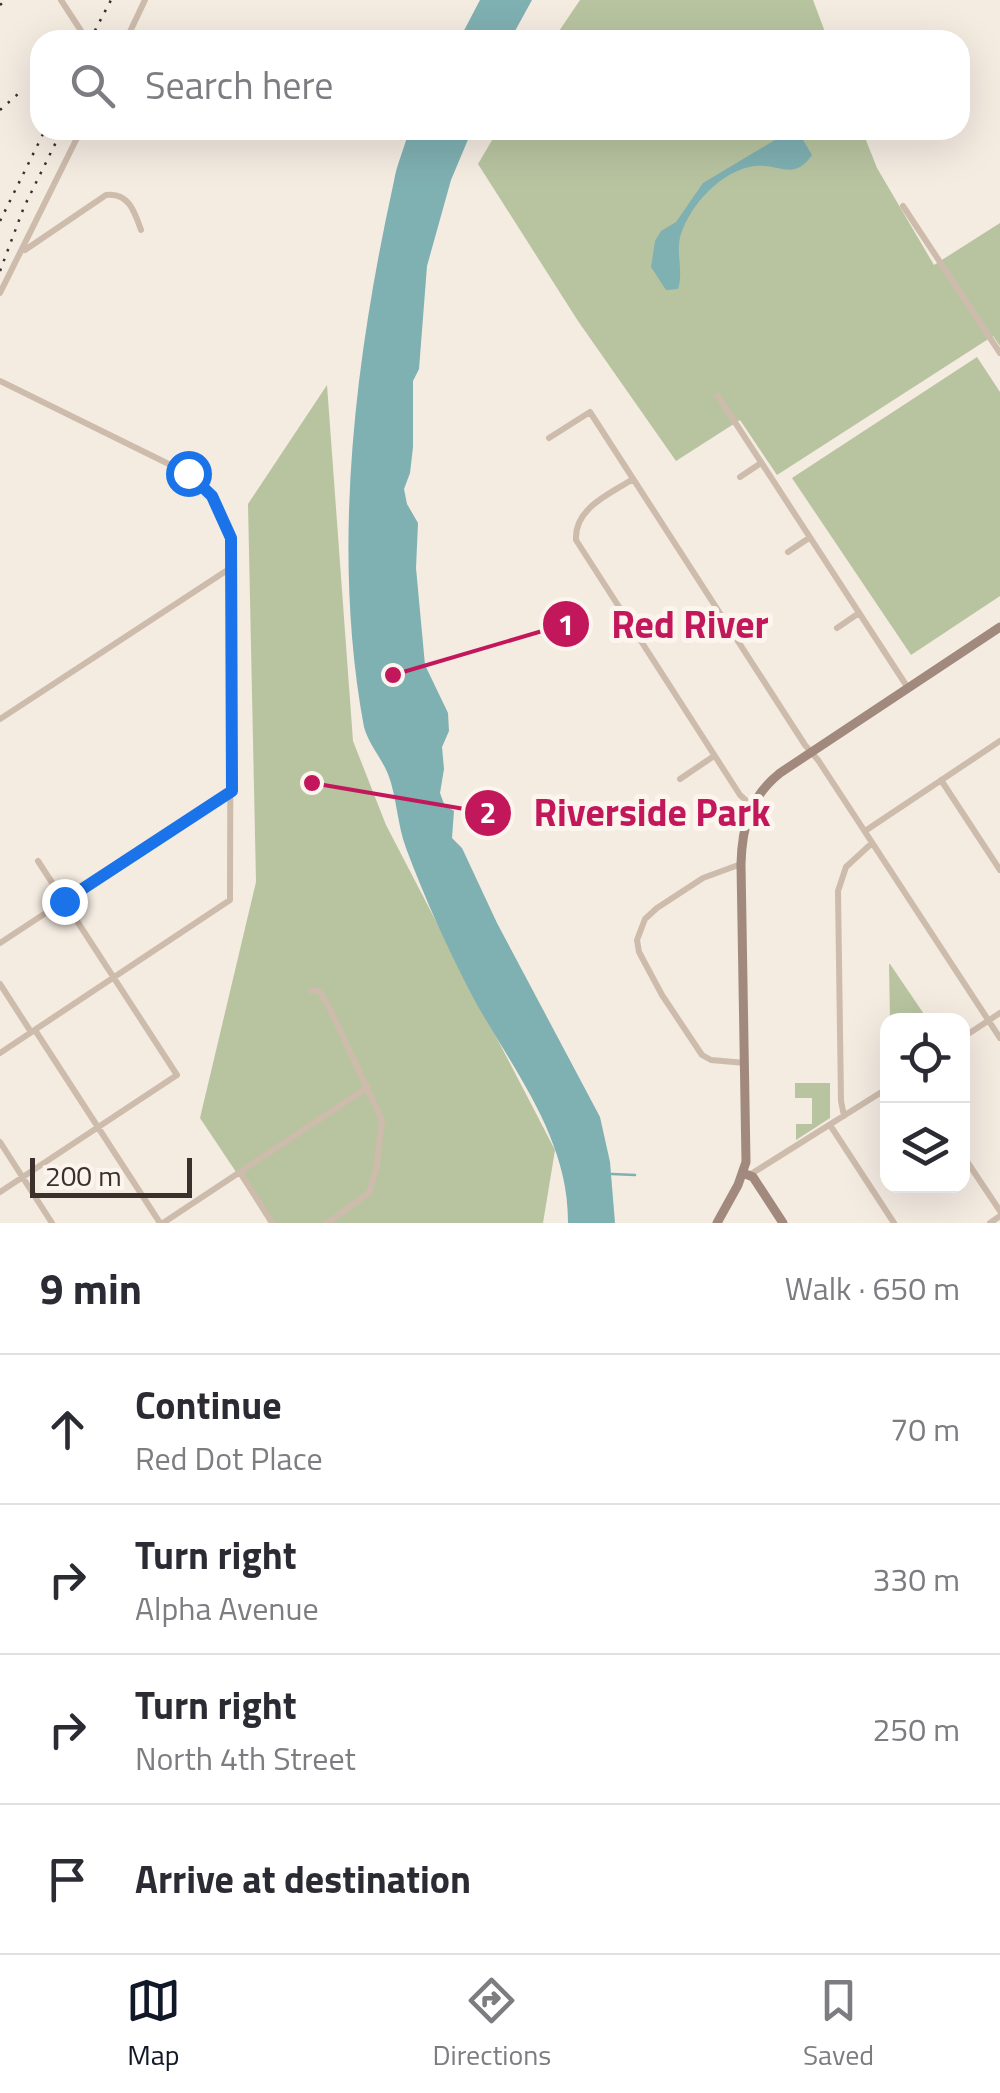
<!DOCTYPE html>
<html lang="en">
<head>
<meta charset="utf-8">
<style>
	body { margin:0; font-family:"Titillium Web",sans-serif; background:#f7f7f7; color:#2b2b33 }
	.controls { position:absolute; right:30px; bottom:30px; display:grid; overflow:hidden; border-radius:20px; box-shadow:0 10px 40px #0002 }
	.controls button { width:90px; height:90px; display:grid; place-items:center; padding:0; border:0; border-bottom:2px solid #e1e1e2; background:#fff; color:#2b2b33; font:50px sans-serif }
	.scale { position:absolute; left:30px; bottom:25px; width:162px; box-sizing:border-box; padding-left:10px; border:5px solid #3b302b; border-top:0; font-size:28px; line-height:35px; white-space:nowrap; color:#3b302b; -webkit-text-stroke:8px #fbf5ee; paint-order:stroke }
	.stop { position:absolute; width:30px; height:30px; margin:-22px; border:8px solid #1a73e8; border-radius:50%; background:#fff }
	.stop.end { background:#1a73e8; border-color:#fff; box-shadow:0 2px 10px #0008 }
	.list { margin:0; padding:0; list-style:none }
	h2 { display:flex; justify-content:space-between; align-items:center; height:130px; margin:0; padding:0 40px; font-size:42px }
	h2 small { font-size:32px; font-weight:400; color:#7c7c81 }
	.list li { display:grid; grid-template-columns:65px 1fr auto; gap:30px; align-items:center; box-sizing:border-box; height:150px; padding:0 40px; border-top:2px solid #e1e1e2 }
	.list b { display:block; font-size:38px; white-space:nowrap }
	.list p { margin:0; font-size:32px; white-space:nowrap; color:#7c7c81 }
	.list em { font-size:32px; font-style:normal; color:#7c7c81 }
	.icon { flex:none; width:55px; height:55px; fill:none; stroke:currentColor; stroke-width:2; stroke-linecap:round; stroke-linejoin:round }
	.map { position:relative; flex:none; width:1000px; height:1223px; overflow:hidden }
	.search { position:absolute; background:#fff; box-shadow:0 10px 40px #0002; left:30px; right:30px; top:30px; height:110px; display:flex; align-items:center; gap:25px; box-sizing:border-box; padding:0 35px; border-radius:30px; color:#7c7c81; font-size:38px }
	.sheet { height:730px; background:#fff }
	nav { display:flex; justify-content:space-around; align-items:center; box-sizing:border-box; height:140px; border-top:2px solid #e1e1e2; background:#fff; font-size:28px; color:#7c7c81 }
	nav a { display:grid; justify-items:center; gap:5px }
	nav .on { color:#111827 }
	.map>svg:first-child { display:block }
</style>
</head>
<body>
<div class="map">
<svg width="1000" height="1223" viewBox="0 0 1000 1223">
	<rect width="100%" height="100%" fill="#f4ebe1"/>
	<!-- green -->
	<path fill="#b8c4a0" d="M580 0H813L828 40H553Z
		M498 130H862L877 168 934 265 1000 223V346L993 336 777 475 740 420 676 461 578 321 478 164Z
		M977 357 1000 392V596L911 655 792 478Z
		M327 385 353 741 386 825 555 1150 543 1223H270L200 1118 256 882 248 504Z
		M889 964H890L928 1020H890Z
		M795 1083H830V1118L796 1140V1124H812V1098H795Z"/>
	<!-- water -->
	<path fill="#7fb0b2" d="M480 0H532L510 40H459Z
		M409 130H472L451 180 427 266 419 369 413 381V447L410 473 404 489 407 504 418 523 416 568 425 665 448 713 449 731 442 747 444 769 440 793 444 804 454 811 452 838 462 848 497 923 600 1117 610 1162 615 1223H568C569 1139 514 1071 475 1001 449 952 425 899 406 848 397 824 397 797 388 774 381 757 369 745 364 727 331 549 355 358 394 181 397 163 405 147 409 130Z
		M792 133 800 135 812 155C793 182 780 163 755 166 722 170 691 204 681 234 675 252 684 270 678 289L666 290 651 267 655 241 661 231 676 222 703 183 780 137Z"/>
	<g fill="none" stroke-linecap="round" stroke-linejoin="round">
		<!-- stream -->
		<path stroke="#7fb0b2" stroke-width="2.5" d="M612 1174 635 1175"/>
		<!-- street -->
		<path stroke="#cdbbac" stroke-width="6" d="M61 0 87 40
			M126 40 145 0
			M903 206 1000 353
			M25 250 106 195C129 192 135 213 141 230
			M0 293 81 130
			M0 381 187 473 212 495 231 537 230 900 0 1053
			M718 396 908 688
			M549 438 590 412 805 745 818 760 1000 1038
			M740 477 761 463
			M633 479C610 494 574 508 576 540L740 795 751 805
			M788 552 809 538
			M837 628 859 613
			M0 719 229 569
			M680 779 714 756
			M941 780 1000 870
			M865 831 1000 741
			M741 864 703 878 657 908 645 919 637 940 639 952 662 995 702 1055 711 1060 745 1063
			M0 943 231 791
			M0 984 31 1032
			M311 991H319L328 1005 382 1120 376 1170 369 1193 327 1223
			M35 1030 160 1223
			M962 1038 1000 1013
			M844 1116 841 1101 838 891 846 867 872 843
			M830 1125 894 1223
			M0 1142 52 1223
			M962 1154 1000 1211
			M240 1172 272 1223
			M751 1174 888 1088
			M0 1192 177 1075 38 861
			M163 1223 368 1087
			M990 1223 1000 1216"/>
		<!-- secondary -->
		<path stroke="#a18a7d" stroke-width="9" d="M743 1173 753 1177 783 1223
			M717 1223 738 1185 746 1162 741 864C742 826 750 797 780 773L1000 627"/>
		<!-- rail -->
		<path stroke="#3b302b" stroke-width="2.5" stroke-dasharray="2.5 8" stroke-linecap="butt" d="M0 5 6 0
			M90 40 111 0
			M0 110 19 93
			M0 221 45 130
			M0 271 24 207 62 130"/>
	</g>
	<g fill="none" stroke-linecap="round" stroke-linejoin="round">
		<!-- route -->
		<path stroke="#1a73e8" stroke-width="12" d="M64 901 232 791 231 538 212 496 188 473"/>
	</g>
	<!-- callouts -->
	<path fill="none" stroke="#c2185b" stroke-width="4" d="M393 675L566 624M312 783L488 813"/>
	<g fill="#c2185b" stroke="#fbf5ee" stroke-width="4">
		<circle cx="393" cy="675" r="10"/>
		<circle cx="312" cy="783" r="10"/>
		<circle cx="566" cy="624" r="25"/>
		<circle cx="488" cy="813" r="25"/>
	</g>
	<g font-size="30" text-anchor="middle" font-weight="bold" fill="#fff">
		<text x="566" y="635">1</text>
		<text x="488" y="823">2</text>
	</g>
	<g font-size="38" text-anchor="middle" font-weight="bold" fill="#c2185b" stroke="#fbf5ee" stroke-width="10" stroke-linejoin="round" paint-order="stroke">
		<text x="690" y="638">Red River</text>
		<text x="652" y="826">Riverside Park</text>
	</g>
</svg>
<div class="controls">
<button><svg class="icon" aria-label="locate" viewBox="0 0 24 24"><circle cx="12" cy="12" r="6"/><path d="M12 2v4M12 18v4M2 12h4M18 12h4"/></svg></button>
<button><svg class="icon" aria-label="layers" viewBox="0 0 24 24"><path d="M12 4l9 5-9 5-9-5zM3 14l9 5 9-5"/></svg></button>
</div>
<div class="scale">200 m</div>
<div class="stop" style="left:188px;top:473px"></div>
<div class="stop end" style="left:64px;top:901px"></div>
<div class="search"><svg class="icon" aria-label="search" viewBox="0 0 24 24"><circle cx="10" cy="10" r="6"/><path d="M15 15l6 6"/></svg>Search here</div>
</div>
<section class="sheet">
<h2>9 min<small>Walk · 650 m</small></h2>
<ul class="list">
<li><svg class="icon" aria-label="ahead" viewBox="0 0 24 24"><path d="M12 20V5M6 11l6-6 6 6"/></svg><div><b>Continue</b><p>Red Dot Place</p></div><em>70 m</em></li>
<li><svg class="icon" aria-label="right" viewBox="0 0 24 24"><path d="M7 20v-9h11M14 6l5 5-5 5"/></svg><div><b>Turn right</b><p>Alpha Avenue</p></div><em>330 m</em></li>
<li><svg class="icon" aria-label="right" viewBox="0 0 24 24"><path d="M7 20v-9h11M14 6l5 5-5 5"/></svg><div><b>Turn right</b><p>North 4th Street</p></div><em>250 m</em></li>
<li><svg class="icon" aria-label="arrive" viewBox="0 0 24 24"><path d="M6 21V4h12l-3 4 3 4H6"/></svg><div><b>Arrive at destination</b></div></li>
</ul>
</section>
<nav>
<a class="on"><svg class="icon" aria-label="map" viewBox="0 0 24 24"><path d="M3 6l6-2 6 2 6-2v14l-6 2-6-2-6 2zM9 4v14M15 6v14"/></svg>Map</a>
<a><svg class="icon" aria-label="directions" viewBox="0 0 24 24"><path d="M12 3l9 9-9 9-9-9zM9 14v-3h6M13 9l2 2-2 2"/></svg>Directions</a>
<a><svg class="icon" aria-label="saved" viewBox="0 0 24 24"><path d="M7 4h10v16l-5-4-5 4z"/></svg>Saved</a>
</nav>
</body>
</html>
